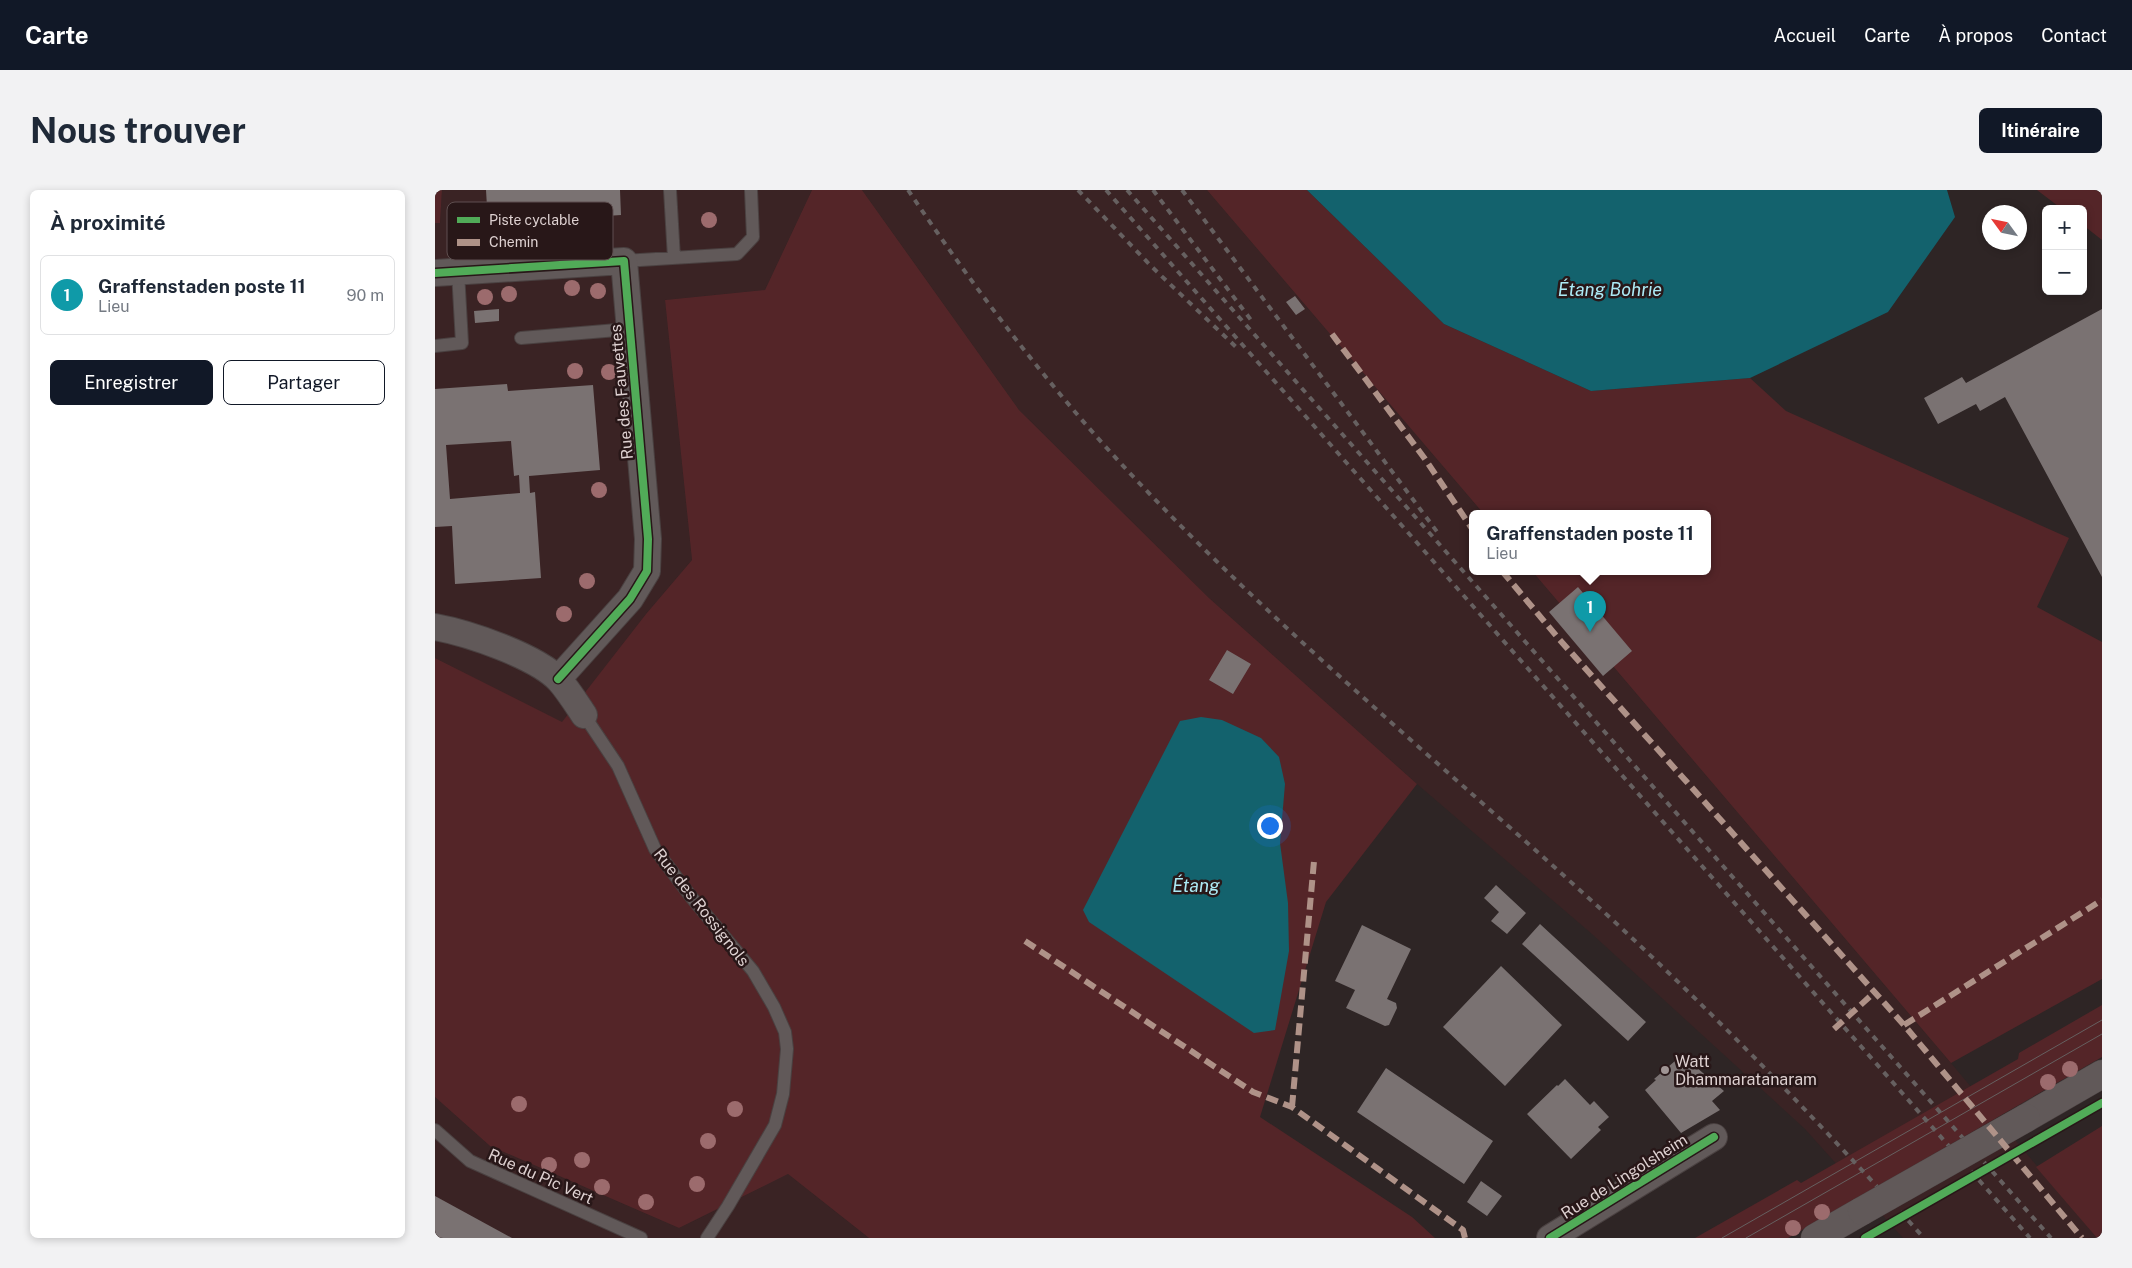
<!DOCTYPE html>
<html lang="fr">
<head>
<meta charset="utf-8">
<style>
	body { margin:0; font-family:"Public Sans",sans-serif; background:#f2f2f3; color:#1f2937 }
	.controls { position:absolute; right:15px; top:15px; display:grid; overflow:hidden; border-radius:8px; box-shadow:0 2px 8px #0003 }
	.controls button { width:45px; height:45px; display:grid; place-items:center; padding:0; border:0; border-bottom:1px solid #e0e1e3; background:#fff; color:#1f2937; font:25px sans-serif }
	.compass { position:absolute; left:1547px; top:15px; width:45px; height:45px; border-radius:50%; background:#fff; box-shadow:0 2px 8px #0003; rotate:303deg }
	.you { position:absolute; left:834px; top:635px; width:18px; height:18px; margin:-12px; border:4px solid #fff; border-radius:50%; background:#1a73e8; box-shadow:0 0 0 8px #1a73e833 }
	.badge { display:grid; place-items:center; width:32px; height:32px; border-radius:50%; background:#111827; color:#fff; font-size:16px; font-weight:700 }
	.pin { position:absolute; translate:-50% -41px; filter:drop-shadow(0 1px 2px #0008) }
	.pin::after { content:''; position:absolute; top:26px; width:18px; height:15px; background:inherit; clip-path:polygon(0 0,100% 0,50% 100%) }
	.popup { position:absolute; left:1034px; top:320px; width:242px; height:65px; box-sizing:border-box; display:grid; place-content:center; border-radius:8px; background:#fff; filter:drop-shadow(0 1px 4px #0005); font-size:16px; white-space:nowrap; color:#747a83 }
	.popup b { font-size:19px; color:#1f2937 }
	.popup::after { content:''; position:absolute; left:50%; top:100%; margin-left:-10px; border:10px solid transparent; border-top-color:#fff }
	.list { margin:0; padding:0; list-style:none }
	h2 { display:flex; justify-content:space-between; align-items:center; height:65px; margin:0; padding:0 20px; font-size:21px }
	h2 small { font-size:16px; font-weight:400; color:#747a83 }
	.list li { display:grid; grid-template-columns:32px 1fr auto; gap:15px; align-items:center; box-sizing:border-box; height:80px; margin:0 10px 10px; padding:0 10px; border:1px solid #e0e1e3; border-radius:8px }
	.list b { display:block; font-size:19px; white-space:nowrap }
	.list p { margin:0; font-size:16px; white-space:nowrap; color:#747a83 }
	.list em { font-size:16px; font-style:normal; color:#747a83 }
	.actions { display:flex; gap:10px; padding:15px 20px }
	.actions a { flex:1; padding:11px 0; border:1px solid #111827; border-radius:8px; text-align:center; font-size:18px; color:#111827 }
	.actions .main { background:#111827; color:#fff }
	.map { position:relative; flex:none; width:1667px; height:1048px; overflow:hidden; border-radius:8px }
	header { display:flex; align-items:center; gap:30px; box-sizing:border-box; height:70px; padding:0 25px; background:#111827; color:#fff }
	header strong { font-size:24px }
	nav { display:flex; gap:28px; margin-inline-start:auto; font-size:18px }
	.intro { display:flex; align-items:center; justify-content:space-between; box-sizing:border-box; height:120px; padding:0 30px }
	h1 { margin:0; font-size:35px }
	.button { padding:12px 22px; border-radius:8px; background:#111827; color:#fff; font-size:18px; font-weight:700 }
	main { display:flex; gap:30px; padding:0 30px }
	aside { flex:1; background:#fff; border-radius:8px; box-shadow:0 2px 8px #0003 }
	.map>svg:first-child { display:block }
</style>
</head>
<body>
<header>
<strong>Carte</strong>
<nav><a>Accueil</a><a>Carte</a><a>À propos</a><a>Contact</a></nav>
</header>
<div class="intro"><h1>Nous trouver</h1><a class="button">Itinéraire</a></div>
<main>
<aside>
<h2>À proximité<small></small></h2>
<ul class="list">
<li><span class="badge" style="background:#0f9aa8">1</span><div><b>Graffenstaden poste 11</b><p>Lieu</p></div><em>90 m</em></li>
</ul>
<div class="actions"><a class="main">Enregistrer</a><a>Partager</a></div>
</aside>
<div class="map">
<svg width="1667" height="1048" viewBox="0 0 1667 1048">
	<rect width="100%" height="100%" fill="#2e2525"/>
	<!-- built -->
	<path fill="#3a2324" d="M7 0H377L330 100 230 110 257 370 211 424 127 533 0 468V33H5Z
		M427 0H772L1048 323H1038V381H1097L1516 873 1662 1048H1468L1370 939 1157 744 982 594 774 408 584 220Z
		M0 907 55 956 244 1038 353 984 434 1048H0Z"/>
	<!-- green -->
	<path fill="#542528" d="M0 0H7L5 33H0Z
		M377 0H427L584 220 774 408 982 594 891 712 825 927 977 1027 1000 1048H434L353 984 244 1038 55 956 0 907V468L127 532 211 424 257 370 230 110 330 100Z
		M772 0H872L1009 134 1156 201 1315 188 1351 221 1634 348 1602 417 1667 452V789L1516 873 1097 381H1272V323H1048Z
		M1602 0H1667V50L1648 35V19H1627Z
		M1667 815V867L1353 1048H1260L1362 990 1366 993 1583 869 1584 863Z
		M1667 936V1048H1662L1601 977Z"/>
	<!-- water -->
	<path fill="#13626d" d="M872 0H1512L1520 27 1453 122 1315 188 1156 201 1009 134Z
		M766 527 787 530 826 548 844 567 850 594 845 653 853 713 854 761 840 840 819 843 654 732 648 720 745 531Z"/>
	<!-- building -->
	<path fill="#7a7272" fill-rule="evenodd" d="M51 0H185L186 25 53 34Z
		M860 106 870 119 861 125 851 112Z
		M64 119V131L40 133 39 121Z
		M1667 119V387L1570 207 1545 221 1541 214 1503 234 1489 208 1527 187 1531 193Z
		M72 194 73 201 158 195 165 280 94 286 95 303 100 302 106 388 20 394 17 336 0 337V199ZM76 251 79 286 84 285 85 303 15 309 11 255Z
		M1143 397 1197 461 1168 486 1114 422Z
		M792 460 816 474 798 504 774 490Z
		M1061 695 1091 723 1072 744 1056 731 1064 722 1049 708Z
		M1105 734 1211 832 1193 851 1087 754Z
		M927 735 976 759 952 809 961 813 962 818 954 835 950 836 911 818 920 800 900 791Z
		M1066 776 1127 835 1070 896 1008 837Z
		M1247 865 1289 901 1277 911 1285 920 1246 943 1210 900 1221 890 1219 889Z
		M951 878 1058 951 1029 994 922 922Z
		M1130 889 1155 915 1159 911 1174 927 1163 937 1166 940 1136 969 1092 924 1122 895 1123 896Z
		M1046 991 1067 1006 1052 1026 1032 1012Z
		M0 1006 77 1048H0Z"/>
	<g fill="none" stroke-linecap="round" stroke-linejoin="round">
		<defs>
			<path id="lane" d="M235 0 239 68
				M189 71 302 64 318 47 316 0
				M86 148 194 139
				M0 156 27 153 23 82
				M149 525 183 576 220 659 257 708 318 781 339 817 350 842 352 859 348 904 340 935 293 1016 272 1048
				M0 940 35 971 206 1048"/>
			<path id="street" d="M0 83 189 71 213 349 212 381 195 409 123 489
				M0 437C33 443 101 466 124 490 133 500 141 513 149 525
				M1115 1048 1279 947"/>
			<path id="secondary" d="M1591 928 1667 884
				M1380 1048 1427 1021"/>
		</defs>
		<!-- lane casing -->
		<use href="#lane" stroke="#4a4141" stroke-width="14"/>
		<!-- street casing -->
		<use href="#street" stroke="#4a4141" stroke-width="28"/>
		<!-- secondary casing -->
		<use href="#secondary" stroke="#4a4141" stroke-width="29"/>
		<!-- lane -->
		<use href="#lane" stroke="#615959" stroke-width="12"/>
		<!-- street -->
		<use href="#street" stroke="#615959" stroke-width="26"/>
		<!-- secondary -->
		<use href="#secondary" stroke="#615959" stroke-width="28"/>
		<!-- tram -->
		<path stroke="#666060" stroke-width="1" d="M1287 1048 1667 830
			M1311 1048 1667 844"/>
		<!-- rail -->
		<path stroke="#666060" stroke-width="4" stroke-dasharray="6 6" stroke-linecap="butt" d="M473 0C544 105 622 208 710 299 854 450 1016 582 1170 723 1282 826 1387 935 1489 1048
			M643 0 716 76 801 157
			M671 0 1595 1048
			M692 0 1616 1048
			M718 0 819 134
			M747 0 1003 343"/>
		<defs>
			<path id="secondary-bridge" d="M1427 1021 1591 928"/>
		</defs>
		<!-- secondary-bridge casing -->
		<use href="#secondary-bridge" stroke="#4a4141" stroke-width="29" stroke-linecap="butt"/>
		<!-- secondary-bridge -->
		<use href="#secondary-bridge" stroke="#615959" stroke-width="28"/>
		<!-- quiet -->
		<path stroke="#af9288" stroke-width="6" stroke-dasharray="12 6" stroke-linecap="butt" d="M897 144 990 269 1038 340
			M1067 381 1124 449 1469 835 1647 1048
			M590 751 818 902 857 917 1028 1040 1030 1048
			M1469 835 1667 710
			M1399 839 1440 802
			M857 917 879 671"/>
		<defs>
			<path id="cycleway" d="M0 83 189 71 213 349 212 381 195 409 123 489
				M1115 1048 1279 947
				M1430 1048 1667 913"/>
		</defs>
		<!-- cycleway casing -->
		<use href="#cycleway" stroke="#281718" stroke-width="11"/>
		<!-- cycleway -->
		<use href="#cycleway" stroke="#51ab58" stroke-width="8"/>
	</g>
	<!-- trees -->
	<g fill="#9c6b6d">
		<circle cx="274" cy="30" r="8"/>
		<circle cx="137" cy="98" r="8"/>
		<circle cx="163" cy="101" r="8"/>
		<circle cx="74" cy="104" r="8"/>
		<circle cx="50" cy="107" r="8"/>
		<circle cx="140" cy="181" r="8"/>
		<circle cx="174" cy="182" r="8"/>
		<circle cx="164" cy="300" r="8"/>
		<circle cx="152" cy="391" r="8"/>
		<circle cx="129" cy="424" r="8"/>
		<circle cx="1635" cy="879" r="8"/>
		<circle cx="1613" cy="892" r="8"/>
		<circle cx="84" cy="914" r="8"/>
		<circle cx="300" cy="919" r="8"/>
		<circle cx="273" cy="951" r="8"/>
		<circle cx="147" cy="970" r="8"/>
		<circle cx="114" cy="975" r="8"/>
		<circle cx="262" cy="994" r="8"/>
		<circle cx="167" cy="997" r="8"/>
		<circle cx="211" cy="1012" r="8"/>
		<circle cx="1387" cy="1022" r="8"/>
		<circle cx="1358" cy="1038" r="8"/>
	</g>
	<!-- markers -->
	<circle fill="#a09595" stroke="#281718" stroke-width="2" cx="1230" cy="880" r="5"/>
	<g text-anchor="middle" stroke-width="5" stroke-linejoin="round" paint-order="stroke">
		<!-- street labels -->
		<g font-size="16" fill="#ded1d1" stroke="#281718">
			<text transform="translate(186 202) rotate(-95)" y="6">Rue des Fauvettes</text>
			<text transform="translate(267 717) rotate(52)" y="6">Rue des Rossignols</text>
			<text transform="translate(106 986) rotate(24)" y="6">Rue du Pic Vert</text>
			<text transform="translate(1189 986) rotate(-32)" y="6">Rue de Lingolsheim</text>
		</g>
		<!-- poi labels -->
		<g font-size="16" fill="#ded1d1" stroke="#281718" text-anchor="start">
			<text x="1240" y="877">Watt<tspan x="1240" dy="18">Dhammaratanaram</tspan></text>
		</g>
		<!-- water labels -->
		<g font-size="18" font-style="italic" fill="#aceaf5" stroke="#281718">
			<text x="1175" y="106">Étang Bohrie</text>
			<text x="761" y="702">Étang</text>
		</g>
	</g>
	<!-- legend -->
	<rect x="12" y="12" width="166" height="58" rx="8" fill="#281718" stroke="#5f4f50" stroke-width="1"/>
	<rect x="22" y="27" width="23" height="6" fill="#51ab58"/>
	<rect x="22" y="49" width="23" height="7" fill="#af9288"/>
	<g font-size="14" fill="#ded1d1">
		<text x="54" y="35">Piste cyclable</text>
		<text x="54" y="57">Chemin</text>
	</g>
</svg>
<div class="controls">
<button>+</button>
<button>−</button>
</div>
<svg class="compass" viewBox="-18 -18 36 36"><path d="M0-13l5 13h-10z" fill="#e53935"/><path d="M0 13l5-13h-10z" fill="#747a83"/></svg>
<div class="you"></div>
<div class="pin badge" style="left:1155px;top:442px;background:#0f9aa8">1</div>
<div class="popup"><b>Graffenstaden poste 11</b>Lieu</div>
</div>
</main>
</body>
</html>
